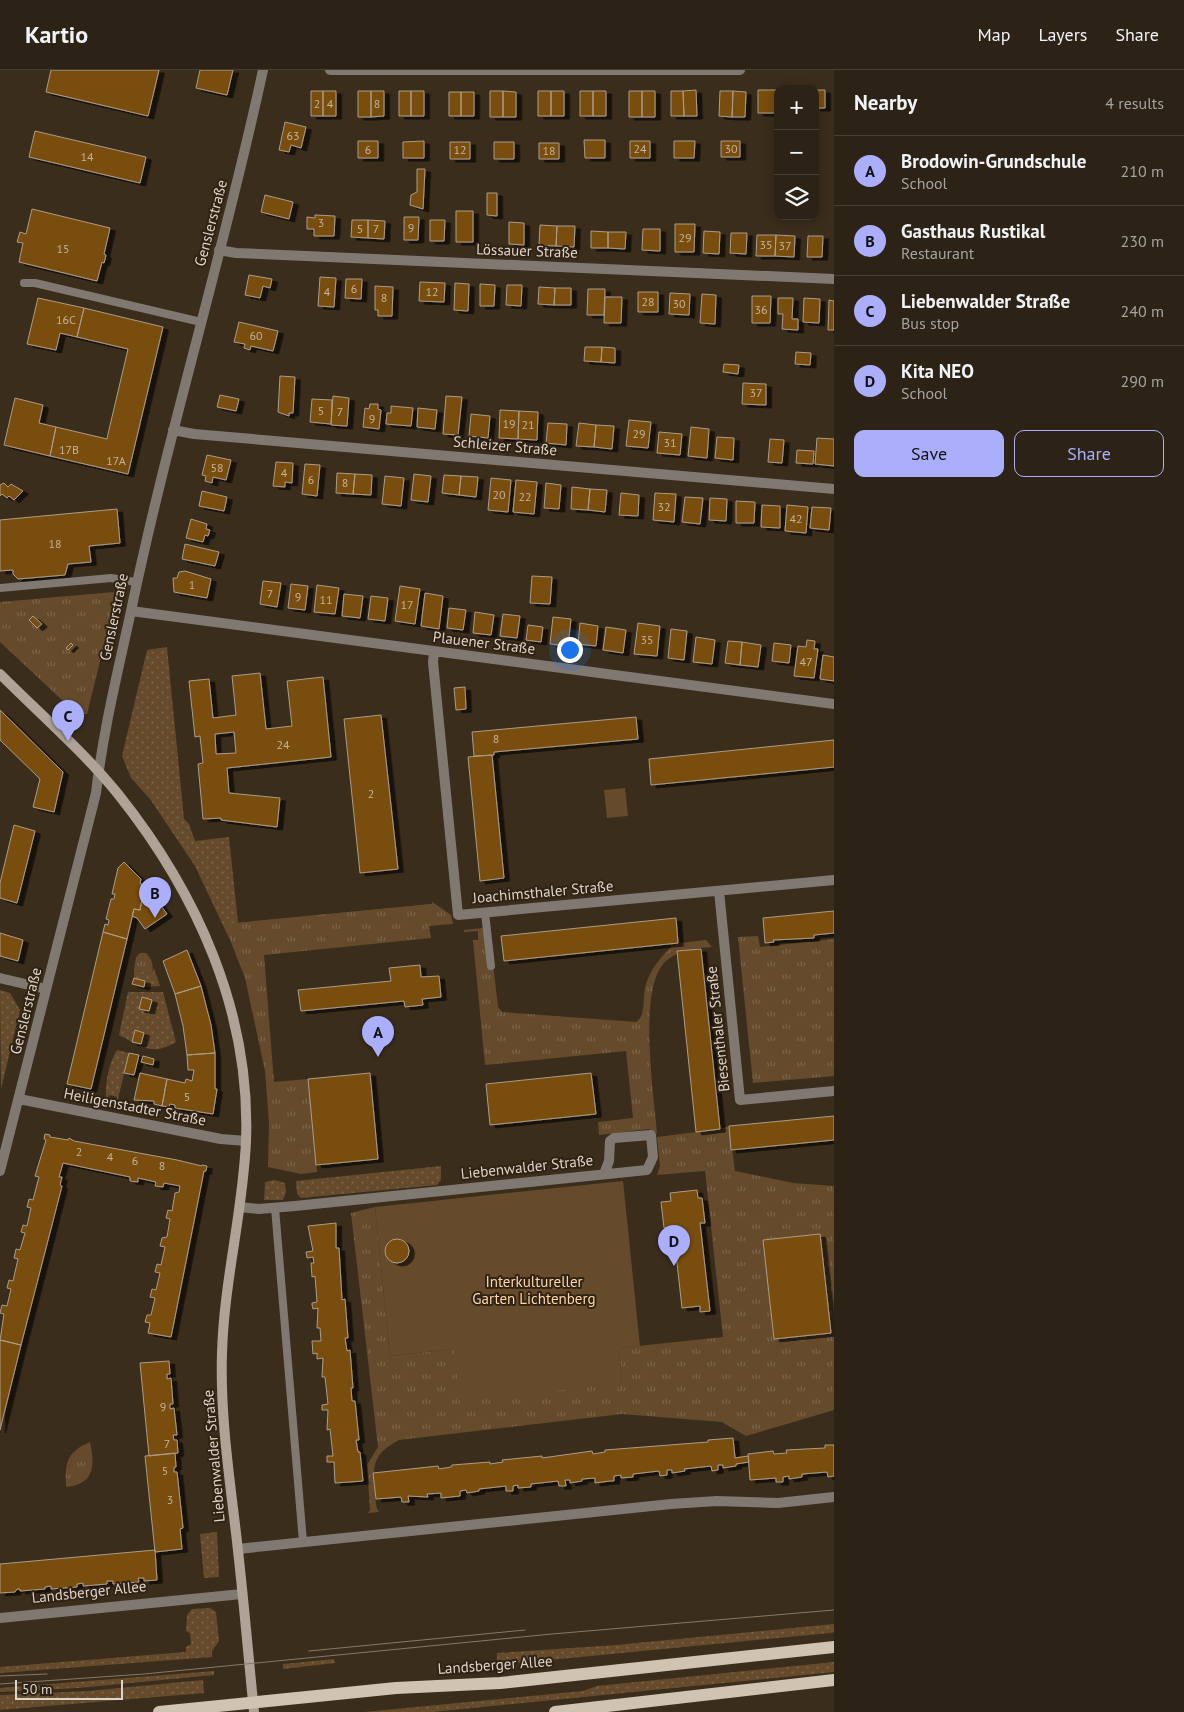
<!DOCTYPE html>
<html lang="en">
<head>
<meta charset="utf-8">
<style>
	body { margin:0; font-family:"PT Sans",sans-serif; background:#382f22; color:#f1f3f6 }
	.controls { position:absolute; right:15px; top:15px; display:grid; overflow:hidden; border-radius:10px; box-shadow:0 2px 12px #0003 }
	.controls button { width:45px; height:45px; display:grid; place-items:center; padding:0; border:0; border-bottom:1px solid #483f34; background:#2c2215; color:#f1f3f6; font:25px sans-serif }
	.scale { position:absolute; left:15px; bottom:12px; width:108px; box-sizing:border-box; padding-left:5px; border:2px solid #ddd4ca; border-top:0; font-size:14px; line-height:18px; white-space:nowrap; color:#ddd4ca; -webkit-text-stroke:4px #302313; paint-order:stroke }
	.you { position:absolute; left:569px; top:579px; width:18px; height:18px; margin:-12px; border:4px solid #fff; border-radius:50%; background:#1a73e8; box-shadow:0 0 0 8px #1a73e833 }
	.badge { display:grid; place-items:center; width:32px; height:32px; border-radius:50%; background:#abaffb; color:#111; font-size:16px; font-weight:700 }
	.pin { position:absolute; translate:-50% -41px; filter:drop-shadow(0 1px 2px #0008) }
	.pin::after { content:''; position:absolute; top:26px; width:18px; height:15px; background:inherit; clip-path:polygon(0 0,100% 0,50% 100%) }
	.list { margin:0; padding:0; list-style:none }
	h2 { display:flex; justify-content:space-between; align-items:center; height:65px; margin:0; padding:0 20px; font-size:21px }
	h2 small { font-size:16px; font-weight:400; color:#a6a4a0 }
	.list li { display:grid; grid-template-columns:32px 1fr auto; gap:15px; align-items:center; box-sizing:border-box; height:70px; padding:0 20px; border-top:1px solid #483f34 }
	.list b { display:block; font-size:19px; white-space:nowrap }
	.list p { margin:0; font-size:16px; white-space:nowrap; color:#a6a4a0 }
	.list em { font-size:16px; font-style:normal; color:#a6a4a0 }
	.actions { display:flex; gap:10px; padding:15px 20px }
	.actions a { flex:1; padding:11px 0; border:1px solid #abaffb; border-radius:10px; text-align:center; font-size:18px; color:#abaffb }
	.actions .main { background:#abaffb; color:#111 }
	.icon { flex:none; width:28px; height:28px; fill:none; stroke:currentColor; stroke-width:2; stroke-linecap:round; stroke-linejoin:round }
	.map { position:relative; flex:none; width:834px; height:1642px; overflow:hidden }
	header { display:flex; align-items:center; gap:30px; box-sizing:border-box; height:70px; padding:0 25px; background:#2c2215; border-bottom:1px solid #483f34 }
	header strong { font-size:24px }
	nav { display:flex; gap:28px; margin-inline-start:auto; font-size:18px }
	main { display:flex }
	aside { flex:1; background:#2c2215 }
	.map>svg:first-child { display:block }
</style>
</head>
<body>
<header>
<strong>Kartio</strong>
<nav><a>Map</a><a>Layers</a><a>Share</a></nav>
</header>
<main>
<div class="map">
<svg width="834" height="1642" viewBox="0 0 834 1642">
	<defs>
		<pattern id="grass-dots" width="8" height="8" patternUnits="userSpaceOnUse" patternTransform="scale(1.25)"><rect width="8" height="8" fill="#654b2c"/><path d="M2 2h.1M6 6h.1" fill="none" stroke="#7b6449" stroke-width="1.8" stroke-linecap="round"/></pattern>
		<pattern id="park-tufts" width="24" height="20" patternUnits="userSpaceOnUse" patternTransform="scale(1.25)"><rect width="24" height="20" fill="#654b2c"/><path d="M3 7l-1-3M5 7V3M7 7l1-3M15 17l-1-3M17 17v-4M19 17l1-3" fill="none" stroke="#7b6449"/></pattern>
		<filter id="shadow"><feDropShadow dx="5.5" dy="3" stdDeviation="0" flood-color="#0009"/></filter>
	</defs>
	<rect width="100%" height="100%" fill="#3a2d1c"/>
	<!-- grass -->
	<path fill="url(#grass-dots)" d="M167 577 184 749 189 754 195 771 229 767 238 853 432 834V832L451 845 229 868 195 796 150 729 131 708 122 686 147 580Z
		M154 898 160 916 144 917 145 911 134 908V900L152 904Z
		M0 920 10 923 20 940 1 1019Z
		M128 922H163L176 972C166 978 150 984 141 974L144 963 135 960 132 972 119 965Z
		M117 980 129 983 116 1037 117 1027 109 1025 106 1035C105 1016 107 997 117 980Z
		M441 1096V1110L437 1115 301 1128 297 1124 296 1111Z
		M274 1110 285 1113 286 1122 283 1130H264L265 1112Z
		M217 1462 219 1507 204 1508 200 1464Z
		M210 1538 216 1542 219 1571 212 1581V1587L0 1603V1597L186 1582V1577L191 1574 190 1563 186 1561 187 1545 192 1539Z
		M834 1554V1562L830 1563 508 1594 497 1593V1583L616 1575Z
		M334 1589 335 1593 283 1599V1594Z
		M834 1592V1602L433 1642H364L583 1621 597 1616Z
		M214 1601V1605L78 1618 0 1622V1618Z
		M203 1610 204 1623 0 1640V1625L88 1621Z"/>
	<!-- park -->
	<path fill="url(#park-tufts)" d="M114 522 112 542 87 644H77L0 572V532Z
		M432 832 451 845 453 854 429 856 431 868 264 885 274 1012 308 1009 317 1102 301 1104 268 1097 269 1053 265 1001 245 908 224 854 432 834Z
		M492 857 489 860 498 937 502 942 636 952C647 946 642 925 646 914 651 899 660 888 671 877V874L706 870 712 877C696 878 678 880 666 891 637 917 654 1024 657 1063L649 1059 599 1065 598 1052 633 1048 626 981 485 995 473 870H478V861L464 862V860Z
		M758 866 760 877 834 869V1006L753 1013 738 867Z
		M140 883H146C152 889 154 896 152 904L134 900 136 887Z
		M729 1056 735 1101 793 1113 834 1116V1340L746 1366 722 1352 622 1344 399 1370C373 1384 372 1395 375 1423 376 1430 375 1437 379 1442L368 1443 370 1440 367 1395 378 1377 351 1143 375 1137 390 1286 454 1279 622 1313 619 1278 723 1267 705 1101 657 1105 660 1096 657 1067 720 1059Z
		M90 1372C95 1395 95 1414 66 1417 65 1394 66 1382 90 1372Z"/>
	<!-- garden -->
	<path fill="#654b2c" d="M625 718 628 746 607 748 604 720Z
		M623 1111 640 1276 619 1278 622 1313 460 1331 454 1279 390 1286 375 1137Z"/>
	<!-- building -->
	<path fill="#784e0b" stroke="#ac9c89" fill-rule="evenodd" filter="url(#shadow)" d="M51 0H159L148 46 46 22Z
		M200 0H233L227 25 196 18Z
		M696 20 697 46H684L683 21Z
		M758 20H778V43H758Z
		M815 20H825V38H815Z
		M311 21H323V46H311Z
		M323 21H336V46H323Z
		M358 21H371V47H358Z
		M371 21H384V46L371 47Z
		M399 21H411V46H399Z
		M411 21H424V46H411Z
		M490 21H503V47H490Z
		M503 21 516 22V47H503Z
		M538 21H551V46H538Z
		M551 21H564V46H551Z
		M580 21H593V46H580Z
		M593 21H606V46H593Z
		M629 21H642V47H629Z
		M642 21H655V47H642Z
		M671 21H683L684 46H671Z
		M720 21H733L732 47 719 46Z
		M733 21 746 22 745 47H732Z
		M449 22H461V46H449Z
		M461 22H474V46H461Z
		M285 52 306 57 301 78 291 75 289 82 279 80Z
		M35 61 146 87 140 113 29 87Z
		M584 70H605V88H585Z
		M358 71H378V88H358Z
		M424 71V88H403V72Z
		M630 71H650V88H630Z
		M674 71H695L694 88H674Z
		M721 71H740V87H721Z
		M450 72H470V89H450Z
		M494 72H514V89H494Z
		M539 73H559V89H539Z
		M417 99H425L423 139 410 135 411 125 417 122Z
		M487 123H497V146L487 145Z
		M265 125 293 132 289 149 261 142Z
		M32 139 110 158 104 184 106 185 104 193 102 192 97 211 19 192 23 173 17 172 20 162 26 164Z
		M456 141H473V172H456Z
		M315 145 335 146 334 166H314V159H307V147L315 148Z
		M404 147H419L418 170H404Z
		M352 150H368V168L351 167Z
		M368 150 385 151 384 169 368 168Z
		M430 150H445L444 171H430Z
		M509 152 524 153V175L509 174Z
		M675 154H695L694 182H675Z
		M540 155 557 156 556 176 539 175Z
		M557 156H575L574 177 556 176Z
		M643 159H660V181L642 180Z
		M591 161 608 162V178H591Z
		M704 161 720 162 719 184 703 183Z
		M608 162H626L625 179 608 178Z
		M731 163H747L746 184 730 183Z
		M757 165H776L775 186H756Z
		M776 165 795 166 794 187 775 186Z
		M808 166H823L822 187H807Z
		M249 205 272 209 270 218 263 216 260 228 245 225Z
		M320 207 336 208 334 237 318 236Z
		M346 209H362L361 229 345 228Z
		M420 212 445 213 444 232 419 231Z
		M455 213 469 214 468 241 454 240Z
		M480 214 495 215 494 236H480Z
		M507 215H522L521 236 506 235Z
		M375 216 393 217 392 246H378V240H375Z
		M539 217 555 218 554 235 538 234Z
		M555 218H571V235H554Z
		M588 219H605L604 245H587Z
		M638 222H658V242H638Z
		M670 223 690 224 689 245 669 244Z
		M702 224 716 225 715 254 700 253Z
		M752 226H771L770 253H752Z
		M605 227H622L621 253H604Z
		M38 228 84 238 77 267 60 263 56 280 27 274Z
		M778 228H793L792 249H798V260L782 259 783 244H778Z
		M804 228 820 229 819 253 803 252Z
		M829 230 834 231V260H828Z
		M84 238 163 257 128 404 50 386 56 357 107 369 108 364 128 279 77 267Z
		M239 252 278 261 273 281 251 276 250 280 244 278 245 274 234 272Z
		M585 277H602L601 292 584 291Z
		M602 277 615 278V293L601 292Z
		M796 282 811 283 810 295 795 294Z
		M724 294 739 295 738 304 723 302Z
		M280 306 295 307 293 343H289V346L278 342Z
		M743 313 766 314V335L742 334Z
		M220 325 239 329 236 341 217 337Z
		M333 326 349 328 347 356 331 355Z
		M446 326 462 327 458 365 443 364Z
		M15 328 43 335 39 353 56 357 50 386 4 375Z
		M312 329 332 330 331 354 310 352Z
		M370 334H378V339L381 340 379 359 363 357 365 338 369 339Z
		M391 336 413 338 411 356 386 354 387 343H391Z
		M418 338 437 340 435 359 417 357Z
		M500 340 519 341 518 369 499 368Z
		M519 341 538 342 537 370 518 369Z
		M471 344 490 346 488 368 469 366Z
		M629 350 651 352 648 378 626 376Z
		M548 353 567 354 566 375 546 373Z
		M579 353 596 355 594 377 576 376Z
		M596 355 614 356 612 379 594 377Z
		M691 357 709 359 707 388 688 386Z
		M659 362 682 364 680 385 657 383Z
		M717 367 734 368 733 390 715 388Z
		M817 368 834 369V396L815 394Z
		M770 369 784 370 782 393 768 392Z
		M797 380 814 381 813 394 796 393Z
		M207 385 231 390 226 410 213 407 212 413 205 411 206 406 202 405Z
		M276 392 293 393 292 413 285 412V417L273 416Z
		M305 394 320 395 317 426 302 424Z
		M337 403 355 404 353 424 336 423Z
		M355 404 372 405 371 425 353 424Z
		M414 404 431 406 428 432 411 430Z
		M444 405 461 406 459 425 442 423Z
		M385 406 404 408 401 436 382 434Z
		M461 406 478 407 476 427 459 425Z
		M491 408 511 410 508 442 488 440Z
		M516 410 537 412 534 444 513 442Z
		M4 413 8 417 11 414 23 421 14 430 9 426 7 428 2 424 0 426V415Z
		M546 413 561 415 559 439 544 438Z
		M572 417 590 419 588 440 571 439Z
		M590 419 607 420 605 442 588 440Z
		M202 421 227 427 224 441 199 436Z
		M621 423 639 425 638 446 619 445Z
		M655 423 676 424 674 452 653 450Z
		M685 427 703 428 700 454 682 452Z
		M710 428 727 429 726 451 709 450Z
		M736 431 755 432 754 453H736Z
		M762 435 780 436V458L761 457Z
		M787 435 808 437 806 463 785 461Z
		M812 437 831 438 829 460 810 458Z
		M117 439 120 473 89 476 91 492 68 494 65 505 18 509 13 504V500L0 501V450Z
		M191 449 207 454 206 459 210 460 208 466 205 465 203 472 186 468Z
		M185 474 219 482 215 496 182 489Z
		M185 501 211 509 207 528 174 522 173 508H177L179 502Z
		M532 506 552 507 550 534 530 533Z
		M263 511 281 513 277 537 260 534Z
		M291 514 308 516 305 540 288 538Z
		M317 515 339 518 335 544 314 542Z
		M400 516 420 519 415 554 395 551Z
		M425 523 443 526 439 559 421 556Z
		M344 524 363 526 360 548 342 546Z
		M371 526 388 528 385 551 368 549Z
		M449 538 466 540 463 560 447 558Z
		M475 542 494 545 491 565 473 563Z
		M503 544 520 546 517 568 500 566Z
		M33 546 42 554 37 558 29 550Z
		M553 547 571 549 568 576 550 574Z
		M580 553 598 556 596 576 578 574Z
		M638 553 660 556 657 586 634 584Z
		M528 555 543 557 541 572 526 570Z
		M606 557 626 560 623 583 603 580Z
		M671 559 687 561 684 590 668 588Z
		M696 567 715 570 712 594 693 592Z
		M807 570 815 571 814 579H818L814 608 794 606 798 576 806 577Z
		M728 571 742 572 740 595 725 593Z
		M742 572 761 575 758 597 740 595Z
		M71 573 73 575 68 580 66 578Z
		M774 573 791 575 789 593 772 591Z
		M823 585 834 587V611L820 609Z
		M260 603 266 659 292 656 287 611 323 607 331 687 227 698 229 723 280 728 277 757 221 750V748L203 749 198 694 203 693 200 666 195 667 189 611 209 609 213 648 236 645 232 606ZM234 662 236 683 216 684 215 664Z
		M465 617 466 639 456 640 454 618Z
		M0 640 63 702 54 742 33 737 40 709 0 670Z
		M381 645 398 799 360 803 344 649Z
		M636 647 638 669 494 682V685L474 686 472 662Z
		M834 670V697L651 715 649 689Z
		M492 685 504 808 480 811 468 687Z
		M14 755 35 761 17 833 0 828V813Z
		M124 792 141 809 140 814 145 815 140 840 134 839 127 869 103 862 105 854 108 855 109 850 106 849 111 829H114L115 824H112L118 798Z
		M145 814 152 818 153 824 157 825 156 829 167 844 145 859 137 848 132 846 134 839 140 840Z
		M834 841V863L814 865V868L773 870 774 872 765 873 763 848Z
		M676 848 678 873 504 891 501 866Z
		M103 862 127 869 91 1019 67 1014Z
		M0 863 23 870 18 891 0 886Z
		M701 879 720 1059 696 1062 677 881Z
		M187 880 201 916 175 924 163 891Z
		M420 895 421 907 439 906 441 927 422 929 423 935 405 937 404 931 301 941 298 920 391 911 389 898Z
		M134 908 145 911 144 917 132 914Z
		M201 916 211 955 215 983 187 985 183 956 175 924Z
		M142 927 152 930 149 941 139 939Z
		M135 960 144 963 141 974 132 972Z
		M129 983 139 985 134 1005 124 1003Z
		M215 983V1019H217L213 1044 175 1038V1035L170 1034 169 1037 162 1036 167 1009 185 1013 186 1009 192 1011 194 1000H188L187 985Z
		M143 986 154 989 153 995 141 992Z
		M140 1003 167 1009 162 1036 154 1034V1031L134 1030Z
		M370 1003 378 1089 316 1095 308 1009Z
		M591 1003 596 1044 490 1055 486 1014Z
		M834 1046V1070L731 1080 729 1056Z
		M45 1064 50 1065V1067L68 1070 69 1068 74 1071 177 1090 202 1096V1095L207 1096 206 1101H204L171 1267 148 1263 150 1253 145 1252 147 1245H151L155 1228 150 1227 152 1219 156 1220 160 1203 155 1202 157 1194 161 1195 165 1177 160 1176 162 1168 167 1167 170 1149 166 1148 168 1140 172 1141 175 1123 179 1122 180 1116 164 1113 163 1117 155 1116 156 1112 138 1108V1112L130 1111V1107L63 1093 59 1107H62L60 1115 62 1116 21 1275 0 1270 4 1244 0 1243 2 1235 7 1236 11 1219 7 1218 9 1210 13 1211 18 1189 14 1188 16 1179 20 1180 25 1163 21 1162 23 1155 27 1156 31 1138 27 1137 29 1129 33 1130 39 1107 35 1106 46 1070 44 1069Z
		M697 1120 698 1128H702L705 1153H700L710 1241 700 1242V1236L682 1238 673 1157 664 1158 661 1132 671 1131 670 1123Z
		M336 1153V1178H339L342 1230 345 1229 348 1268H345L347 1281 350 1280 353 1318H351L352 1331H355L359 1370H356L358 1382H360L363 1411 335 1413 334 1392H327V1386H333L330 1359 327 1360 328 1340H322V1335L328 1334 325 1307H322L323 1288 317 1289V1283L313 1284 312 1271H321L320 1258H317L318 1238 313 1239 312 1235V1233L317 1232 315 1206 312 1207 311 1193H314L313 1187 307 1188 306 1182 313 1181 308 1156Z
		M820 1164 831 1263 774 1269 763 1170Z
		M385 1181a12 12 0 1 1 24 0a12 12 0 1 1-24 0Z
		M0 1270 21 1275 0 1360Z
		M169 1291 170 1304H167V1309L171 1308 173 1334H170V1339L174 1338 177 1365H173L174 1370H177L178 1383 149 1386 140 1293Z
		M733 1368 735 1388 748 1386 749 1392 736 1394V1396L723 1398V1395H718V1400L712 1401 711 1396 684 1399 685 1401 672 1403V1400H667V1405L660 1406 659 1401 633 1404V1407L621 1408V1405L614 1406V1411H610L595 1413V1408L582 1409V1411L570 1413V1410H565L566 1416H559L558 1411 531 1414V1417L518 1418V1415L513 1416V1421H506V1416L479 1419V1421L467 1423 466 1420 460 1421V1426L441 1428V1423L427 1424 428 1427 408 1426 409 1432H402L401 1427 376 1429 373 1403 438 1396 439 1399 451 1397 452 1395 490 1392V1394L503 1392 502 1390 542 1386V1388L592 1381 593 1384 605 1382V1380L708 1372V1370Z
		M825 1375H834V1406L828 1407 827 1402 802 1404V1407L789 1409V1406L783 1407V1412H776V1408L750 1410 748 1384 773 1381 774 1384 787 1383 786 1380 825 1378Z
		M175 1383 176 1397H174V1402H177L183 1458 180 1459 182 1479 155 1482 145 1386Z
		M155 1480 157 1510 144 1511V1508H138L139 1512 113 1514V1511H107V1514L83 1516V1513L77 1514V1517L51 1519V1516L45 1517V1519L20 1521V1519H17L15 1522 0 1523V1494Z"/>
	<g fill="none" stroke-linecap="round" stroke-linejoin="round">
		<!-- lane -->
		<path stroke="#807971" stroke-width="8" d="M24 213H35L201 252
			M0 518 111 508 136 512
			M485 843 491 896
			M275 1138 303 1472"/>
		<!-- street -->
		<path stroke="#807971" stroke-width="10" d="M330 0H740
			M219 180 236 183 834 209
			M173 360 194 364 834 419
			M131 541 834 634
			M434 582 433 592 458 845 834 810
			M719 821 740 1030 834 1021
			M0 908 46 919
			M19 1029 221 1069 246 1071
			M0 1101 96 723C103 661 118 601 131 541 169 359 224 182 263 0
			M240 1137 259 1139 295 1136 647 1100 653 1087 651 1065 614 1068 610 1071 609 1091 604 1104
			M238 1479 671 1434 717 1431 778 1433 834 1427
			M0 1548 242 1524"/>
		<!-- secondary -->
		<path stroke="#aea396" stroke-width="10" d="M0 604C38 642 85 683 118 724 197 823 251 942 246 1071 243 1142 224 1211 222 1283 220 1343 229 1404 236 1463 243 1522 248 1582 254 1642"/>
		<!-- primary -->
		<path stroke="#d1c3b2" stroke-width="12" d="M159 1642 396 1618 500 1613 834 1577
			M555 1642 834 1610"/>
		<!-- tram -->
		<path stroke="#84796b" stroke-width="1" d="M309 1581 525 1560
			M0 1606 47 1604
			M0 1614 144 1604 552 1564 834 1540"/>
	</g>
	<g text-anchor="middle" stroke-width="4" stroke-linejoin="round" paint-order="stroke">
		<!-- number labels -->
		<g font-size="12" fill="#c4b29a">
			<text x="317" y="38">2</text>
			<text x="330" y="38">4</text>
			<text x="377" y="38">8</text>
			<text x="293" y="70">63</text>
			<text x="640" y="83">24</text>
			<text x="731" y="83">30</text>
			<text x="368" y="84">6</text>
			<text x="460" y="84">12</text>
			<text x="549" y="85">18</text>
			<text x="87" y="91">14</text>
			<text x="321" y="157">3</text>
			<text x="411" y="162">9</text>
			<text x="360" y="163">5</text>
			<text x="376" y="163">7</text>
			<text x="685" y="172">29</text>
			<text x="766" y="179">35</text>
			<text x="785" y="180">37</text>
			<text x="63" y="183">15</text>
			<text x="354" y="223">6</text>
			<text x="327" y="226">4</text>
			<text x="432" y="226">12</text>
			<text x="384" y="232">8</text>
			<text x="648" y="236">28</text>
			<text x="679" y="238">30</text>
			<text x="761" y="244">36</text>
			<text x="66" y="254">16C</text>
			<text x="256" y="270">60</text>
			<text x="756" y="327">37</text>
			<text x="321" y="345">5</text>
			<text x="340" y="346">7</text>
			<text x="372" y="353">9</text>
			<text x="509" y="358">19</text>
			<text x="528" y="359">21</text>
			<text x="639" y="368">29</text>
			<text x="670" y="377">31</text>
			<text x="69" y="384">17B</text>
			<text x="116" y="395">17A</text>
			<text x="217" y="402">58</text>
			<text x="284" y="407">4</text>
			<text x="311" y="414">6</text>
			<text x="345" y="417">8</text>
			<text x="499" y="429">20</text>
			<text x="525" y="431">22</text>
			<text x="664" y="441">32</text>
			<text x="796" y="453">42</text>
			<text x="55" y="478">18</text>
			<text x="192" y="519">1</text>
			<text x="270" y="528">7</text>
			<text x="298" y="531">9</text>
			<text x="326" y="534">11</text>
			<text x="407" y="539">17</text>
			<text x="647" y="574">35</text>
			<text x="806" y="596">47</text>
			<text x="496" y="673">8</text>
			<text x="283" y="679">24</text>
			<text x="371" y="728">2</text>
			<text x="187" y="1031">5</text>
			<text x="79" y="1086">2</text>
			<text x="110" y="1091">4</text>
			<text x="135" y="1095">6</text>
			<text x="162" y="1100">8</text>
			<text x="163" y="1341">9</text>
			<text x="167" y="1378">7</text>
			<text x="165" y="1405">5</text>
			<text x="170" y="1434">3</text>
		</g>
		<!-- street labels -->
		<g font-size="15" fill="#ddd4ca" stroke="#302313">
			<text transform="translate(211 153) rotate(-75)" y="5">Genslerstraße</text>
			<text transform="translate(527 181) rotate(2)" y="5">Lössauer Straße</text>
			<text transform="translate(505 376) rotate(5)" y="5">Schleizer Straße</text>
			<text transform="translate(114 547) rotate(-78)" y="5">Genslerstraße</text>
			<text transform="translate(484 573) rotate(7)" y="5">Plauener Straße</text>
			<text transform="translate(543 822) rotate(-5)" y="5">Joachimsthaler Straße</text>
			<text transform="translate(26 941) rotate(-76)" y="5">Genslerstraße</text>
			<text transform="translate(718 959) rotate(-96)" y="5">Biesenthaler Straße</text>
			<text transform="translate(135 1037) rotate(11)" y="5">Heiligenstadter Straße</text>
			<text transform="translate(527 1097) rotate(-6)" y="5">Liebenwalder Straße</text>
			<text transform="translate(214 1386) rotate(-95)" y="5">Liebenwalder Straße</text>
			<text transform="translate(89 1522) rotate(-6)" y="5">Landsberger Allee</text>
			<text transform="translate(495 1595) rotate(-4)" y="5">Landsberger Allee</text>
		</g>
		<!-- park labels -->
		<g font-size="15" fill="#fdd6a8" stroke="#302313">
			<text x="534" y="1217">Interkultureller<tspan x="534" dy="17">Garten Lichtenberg</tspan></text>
		</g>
	</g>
</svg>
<div class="controls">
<button>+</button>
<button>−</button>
<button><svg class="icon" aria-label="layers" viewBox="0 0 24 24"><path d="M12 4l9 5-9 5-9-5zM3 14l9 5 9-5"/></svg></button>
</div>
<div class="scale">50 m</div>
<div class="you"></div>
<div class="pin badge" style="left:378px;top:987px">A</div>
<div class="pin badge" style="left:155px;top:848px">B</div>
<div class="pin badge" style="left:68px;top:671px">C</div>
<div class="pin badge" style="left:674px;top:1196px">D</div>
</div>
<aside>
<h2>Nearby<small>4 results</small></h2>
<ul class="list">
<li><span class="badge">A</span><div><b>Brodowin-Grundschule</b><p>School</p></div><em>210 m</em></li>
<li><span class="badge">B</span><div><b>Gasthaus Rustikal</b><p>Restaurant</p></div><em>230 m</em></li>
<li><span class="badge">C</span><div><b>Liebenwalder Straße</b><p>Bus stop</p></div><em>240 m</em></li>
<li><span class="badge">D</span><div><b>Kita NEO</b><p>School</p></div><em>290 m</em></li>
</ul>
<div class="actions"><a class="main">Save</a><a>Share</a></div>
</aside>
</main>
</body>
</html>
